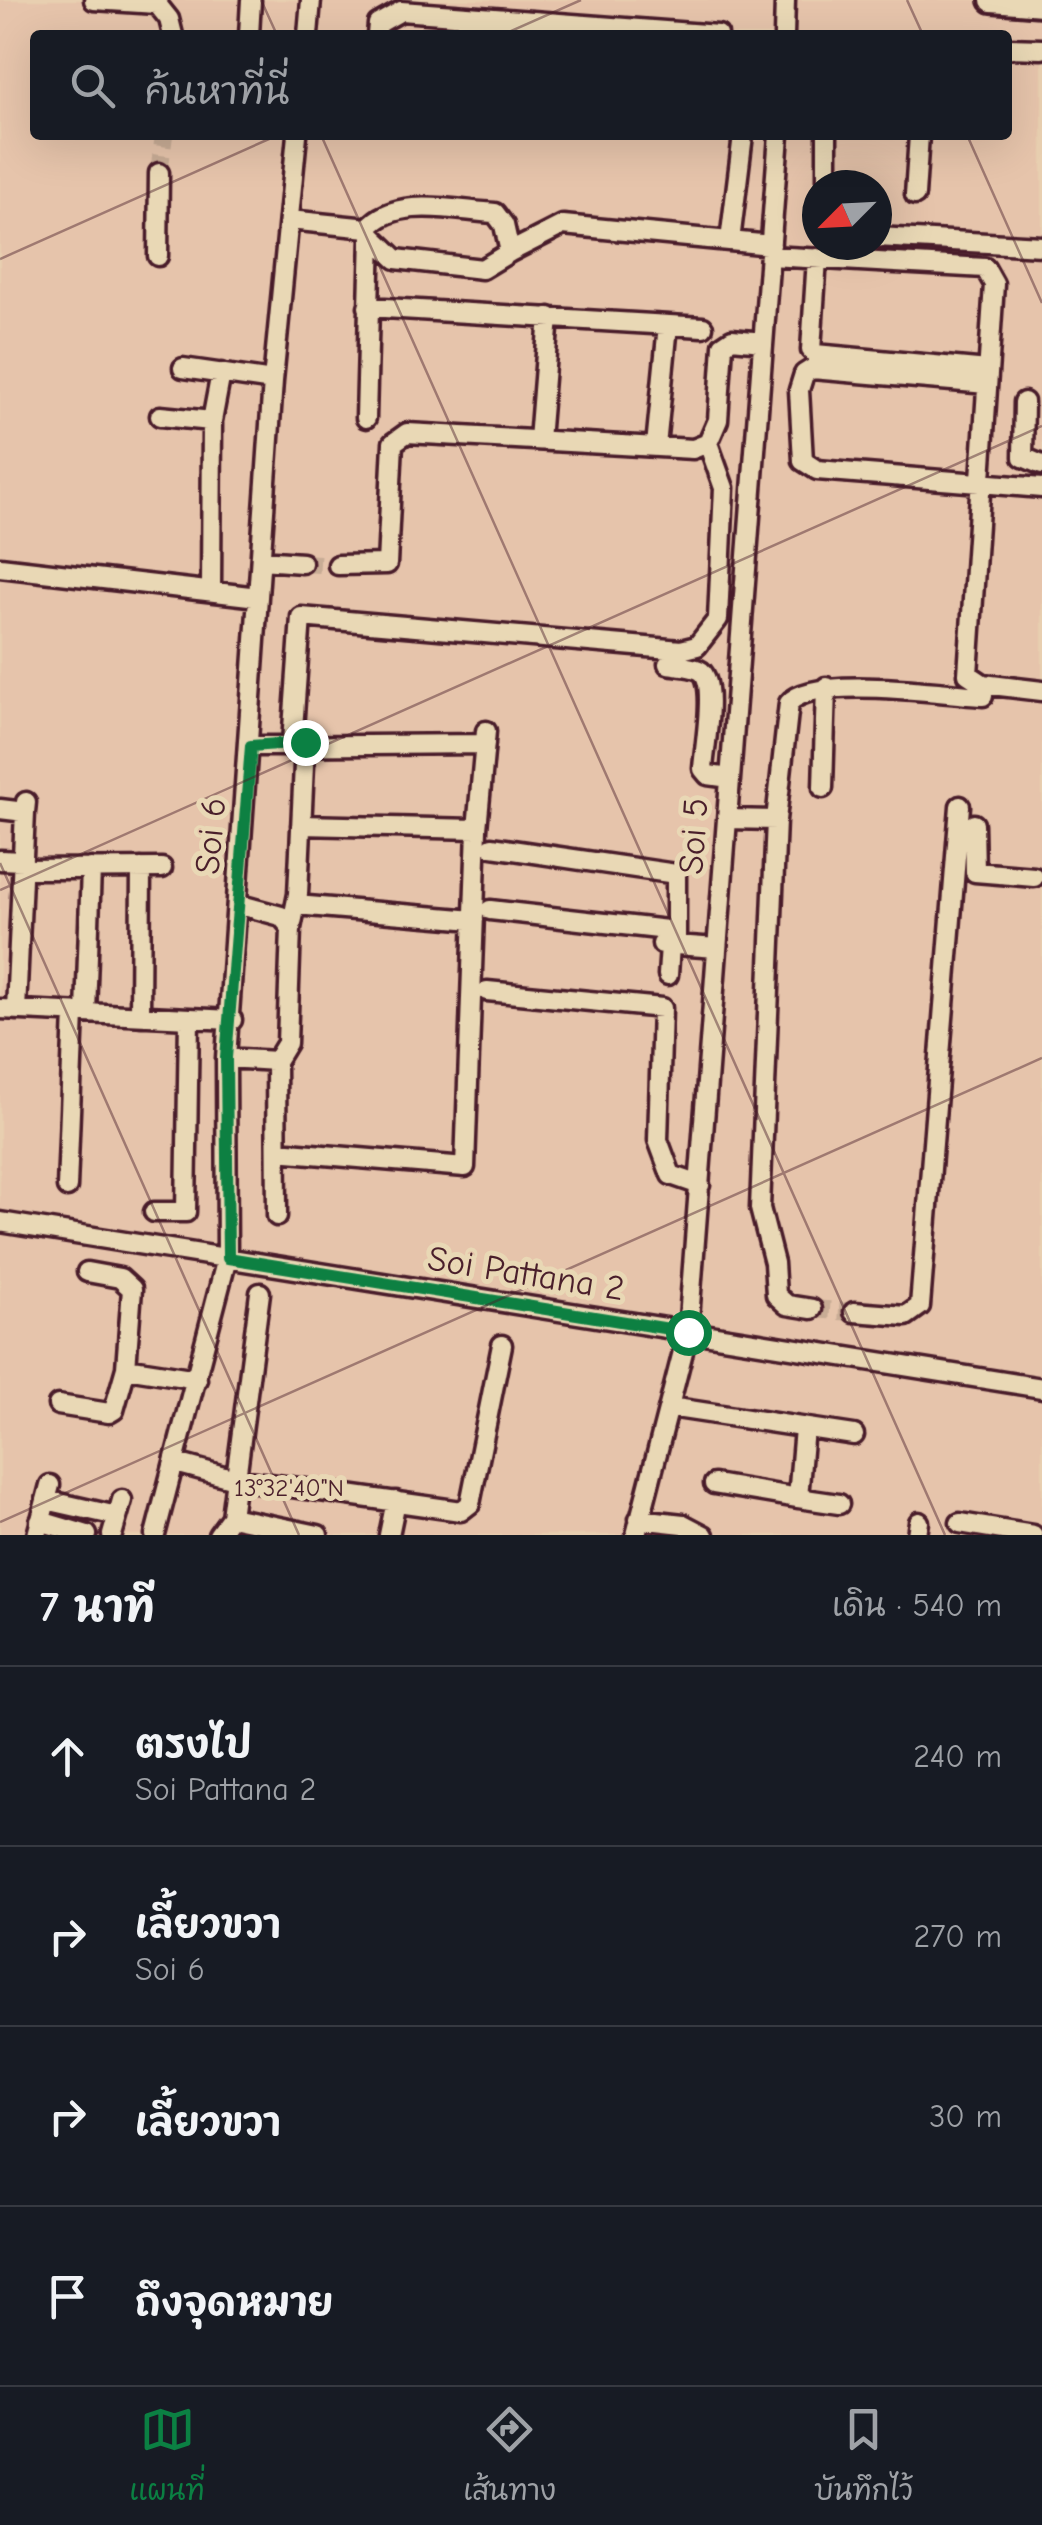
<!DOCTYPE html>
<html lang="th">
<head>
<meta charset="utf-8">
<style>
	body { margin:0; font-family:"Comic Neue","Playpen Sans Thai",sans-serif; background:#242831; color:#f1f3f6 }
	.compass { position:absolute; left:802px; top:170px; width:90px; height:90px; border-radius:50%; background:#171b24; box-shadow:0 10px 40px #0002; rotate:246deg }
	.stop { position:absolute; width:30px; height:30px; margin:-22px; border:8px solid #0b8043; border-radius:50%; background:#fff }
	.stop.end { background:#0b8043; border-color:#fff; box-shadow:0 2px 10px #0008 }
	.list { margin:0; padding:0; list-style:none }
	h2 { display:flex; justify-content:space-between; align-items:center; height:130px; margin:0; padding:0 40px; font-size:42px }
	h2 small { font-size:32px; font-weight:400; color:#9ea1a6 }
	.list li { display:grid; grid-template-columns:65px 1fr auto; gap:30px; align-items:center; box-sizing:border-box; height:180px; padding:0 40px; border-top:2px solid #363941 }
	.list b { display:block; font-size:38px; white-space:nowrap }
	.list p { margin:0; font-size:32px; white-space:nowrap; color:#9ea1a6 }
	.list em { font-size:32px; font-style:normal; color:#9ea1a6 }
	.icon { flex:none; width:55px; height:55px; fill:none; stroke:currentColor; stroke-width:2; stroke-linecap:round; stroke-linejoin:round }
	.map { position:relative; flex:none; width:1042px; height:1535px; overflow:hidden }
	.search { position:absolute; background:#171b24; box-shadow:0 10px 40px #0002; left:30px; right:30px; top:30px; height:110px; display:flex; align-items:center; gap:25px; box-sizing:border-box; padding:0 35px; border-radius:10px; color:#9ea1a6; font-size:38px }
	.sheet { height:850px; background:#171b24 }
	nav { display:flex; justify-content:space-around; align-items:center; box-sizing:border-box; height:140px; border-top:2px solid #363941; background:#171b24; font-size:28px; color:#9ea1a6 }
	nav a { display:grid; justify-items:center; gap:5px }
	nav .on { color:#0b8043 }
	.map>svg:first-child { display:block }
</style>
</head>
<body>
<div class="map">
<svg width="1042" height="1535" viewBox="0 0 1042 1535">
	<rect width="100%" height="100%" fill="#e8cfb0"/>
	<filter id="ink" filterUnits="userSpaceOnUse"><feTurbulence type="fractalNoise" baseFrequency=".01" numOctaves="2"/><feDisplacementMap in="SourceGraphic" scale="20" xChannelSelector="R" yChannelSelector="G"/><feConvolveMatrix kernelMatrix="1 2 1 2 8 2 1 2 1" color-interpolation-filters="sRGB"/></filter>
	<g filter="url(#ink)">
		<!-- built -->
		<path fill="#e6c4ab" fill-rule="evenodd" d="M0 0H1042V1535H0ZM35 35H1007V135H35ZM817 185H877V245H817Z"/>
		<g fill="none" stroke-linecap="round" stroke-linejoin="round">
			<!-- minor-tunnel -->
			<path stroke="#c8ac95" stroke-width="18" stroke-dasharray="18 9" stroke-linecap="butt" d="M159 173 164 135
				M302 563 338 565
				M812 1309 854 1312"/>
			<defs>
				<path id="minor" d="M94 0 157 4 169 19 173 35
					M249 35 251 0
					M308 35 311 0
					M377 35 378 24 401 11 718 35
					M784 35 785 0
					M1007 48 1042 49
					M827 135V185
					M915 195 919 135
					M289 220 368 228 371 235 366 418
					M368 228C396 195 456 211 495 213L504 225 510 252 563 225 771 245
					M371 235 396 259 482 269 510 252
					M877 237 1042 246
					M730 241 743 135
					M158 256 159 173
					M770 256 985 268 994 284 968 674 983 684 1042 691
					M817 258 811 350 815 354 988 370
					M368 307 703 327
					M183 368 273 381
					M987 384 812 369 804 374 799 390 803 461 817 470 1042 488
					M1024 402 1023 457 1042 465
					M160 416 212 421 221 373
					M539 440 549 317
					M656 446 668 325
					M261 560 302 563
					M338 565 387 564 393 443 407 433 693 449 708 443 718 420 723 345 732 339 763 342
					M0 567 258 597
					M211 590 212 421
					M668 664C677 666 690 666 699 670 718 678 704 750 703 769L708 775 730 778
					M292 743 301 617 681 650 697 646 718 619 724 488 708 443
					M251 746 485 744
					M823 788 826 687
					M0 809 25 812 26 802
					M727 819 776 820 760 1208 774 1263 776 1295 787 1305 812 1309
					M776 820 789 703C812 674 945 694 983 696
					M974 824 975 872 1034 877
					M477 829 486 731
					M492 847 676 874V945
					M0 860 22 861
					M22 869 162 868
					M237 904 281 916 291 928 287 1043 276 1061
					M296 905 474 920
					M490 910 676 931
					M291 928 298 894 305 743
					M662 944 717 948
					M668 975 670 945
					M487 991 662 1008 658 1140 671 1175 700 1185
					M0 1009 232 1020
					M16 1010 25 812
					M86 1013 91 868
					M140 1016 141 868
					M226 1058 276 1061 277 1216
					M277 1151 465 1167 477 829 301 825
					M67 1187 74 1013
					M154 1212H186L189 1018
					M0 1222 1042 1388
					M87 1272 120 1278 132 1289 126 1368 197 1379
					M854 1312 906 1316 920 1306 960 806
					M58 1405 109 1413 114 1410 126 1368
					M669 1407 854 1435
					M176 1463 235 1479 461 1511 470 1504 502 1345
					M714 1484 798 1498 804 1428
					M798 1498 839 1504
					M46 1500 117 1516
					M231 1517 318 1535
					M639 1519 683 1524 704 1535
					M40 1521 87 1535
					M960 1523 1033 1535
					M37 1535 50 1485
					M112 1535 122 1500
					M155 1535 227 1258 226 1058 273 381 297 135
					M218 1535 231 1517 260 1293
					M389 1535 396 1501
					M636 1535 688 1332 779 135
					M917 1535 919 1522"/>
				<path id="major" d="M992 0 1042 4"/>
			</defs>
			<!-- minor casing -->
			<use href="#minor" stroke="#4a1f2b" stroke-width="25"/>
			<!-- major casing -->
			<use href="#major" stroke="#4a1f2b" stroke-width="30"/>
			<!-- minor -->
			<use href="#minor" stroke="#e9d8b5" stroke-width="18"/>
			<!-- major -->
			<use href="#major" stroke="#e9d8b5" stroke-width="22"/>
		</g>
	</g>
	<g fill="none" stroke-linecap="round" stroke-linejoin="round" filter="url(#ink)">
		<!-- route -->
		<path stroke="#0b8043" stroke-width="12" d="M305 742 251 746 226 1058 228 1258 688 1332"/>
	</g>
	<!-- ticks -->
	<path fill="none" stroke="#4a1f2b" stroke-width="2.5" stroke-opacity="0.45" d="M261 0 277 35M907 0 923 35M502 35 581 0M321 135 945 1535M967 135 1042 303M0 259 278 135M0 863 299 1535M0 890 1042 426M0 1522 1042 1058"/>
	<g text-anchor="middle" stroke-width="10" stroke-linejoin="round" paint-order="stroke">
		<!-- street labels -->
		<g font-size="35" fill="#4a1f2b" stroke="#e9d8b5">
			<text transform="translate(210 836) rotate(-85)" y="12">Soi 6</text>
			<text transform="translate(693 836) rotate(-86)" y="12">Soi 5</text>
			<text transform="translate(526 1273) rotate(9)" y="12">Soi Pattana 2</text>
		</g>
	</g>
	<g font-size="25" text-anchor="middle" fill="#4a1f2b" stroke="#e9d8b5" stroke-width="10" stroke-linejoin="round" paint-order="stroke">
		<text x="289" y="1496">13°32'40"N</text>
	</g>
</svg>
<svg class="compass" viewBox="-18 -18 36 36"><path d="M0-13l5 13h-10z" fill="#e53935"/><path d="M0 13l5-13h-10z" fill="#9ea1a6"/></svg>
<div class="stop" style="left:688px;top:1332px"></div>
<div class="stop end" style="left:305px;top:742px"></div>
<div class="search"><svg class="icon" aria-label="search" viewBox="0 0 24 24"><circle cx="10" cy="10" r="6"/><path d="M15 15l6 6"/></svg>ค้นหาที่นี่</div>
</div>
<section class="sheet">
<h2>7 นาที<small>เดิน · 540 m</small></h2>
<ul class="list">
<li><svg class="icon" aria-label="ahead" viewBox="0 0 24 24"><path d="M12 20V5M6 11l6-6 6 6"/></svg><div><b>ตรงไป</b><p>Soi Pattana 2</p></div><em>240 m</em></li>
<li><svg class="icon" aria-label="right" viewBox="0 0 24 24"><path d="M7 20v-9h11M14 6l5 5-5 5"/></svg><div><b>เลี้ยวขวา</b><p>Soi 6</p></div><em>270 m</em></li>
<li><svg class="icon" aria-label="right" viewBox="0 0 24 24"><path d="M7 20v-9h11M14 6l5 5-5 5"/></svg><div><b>เลี้ยวขวา</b></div><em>30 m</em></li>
<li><svg class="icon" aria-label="arrive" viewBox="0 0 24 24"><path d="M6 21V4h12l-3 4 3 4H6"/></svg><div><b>ถึงจุดหมาย</b></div></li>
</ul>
</section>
<nav>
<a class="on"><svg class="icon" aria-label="map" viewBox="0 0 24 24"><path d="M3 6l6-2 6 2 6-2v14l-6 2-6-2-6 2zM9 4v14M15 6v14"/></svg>แผนที่</a>
<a><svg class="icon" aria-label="directions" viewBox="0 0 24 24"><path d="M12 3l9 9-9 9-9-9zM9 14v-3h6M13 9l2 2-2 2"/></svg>เส้นทาง</a>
<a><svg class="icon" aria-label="saved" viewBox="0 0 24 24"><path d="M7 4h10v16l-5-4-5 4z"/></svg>บันทึกไว้</a>
</nav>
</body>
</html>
